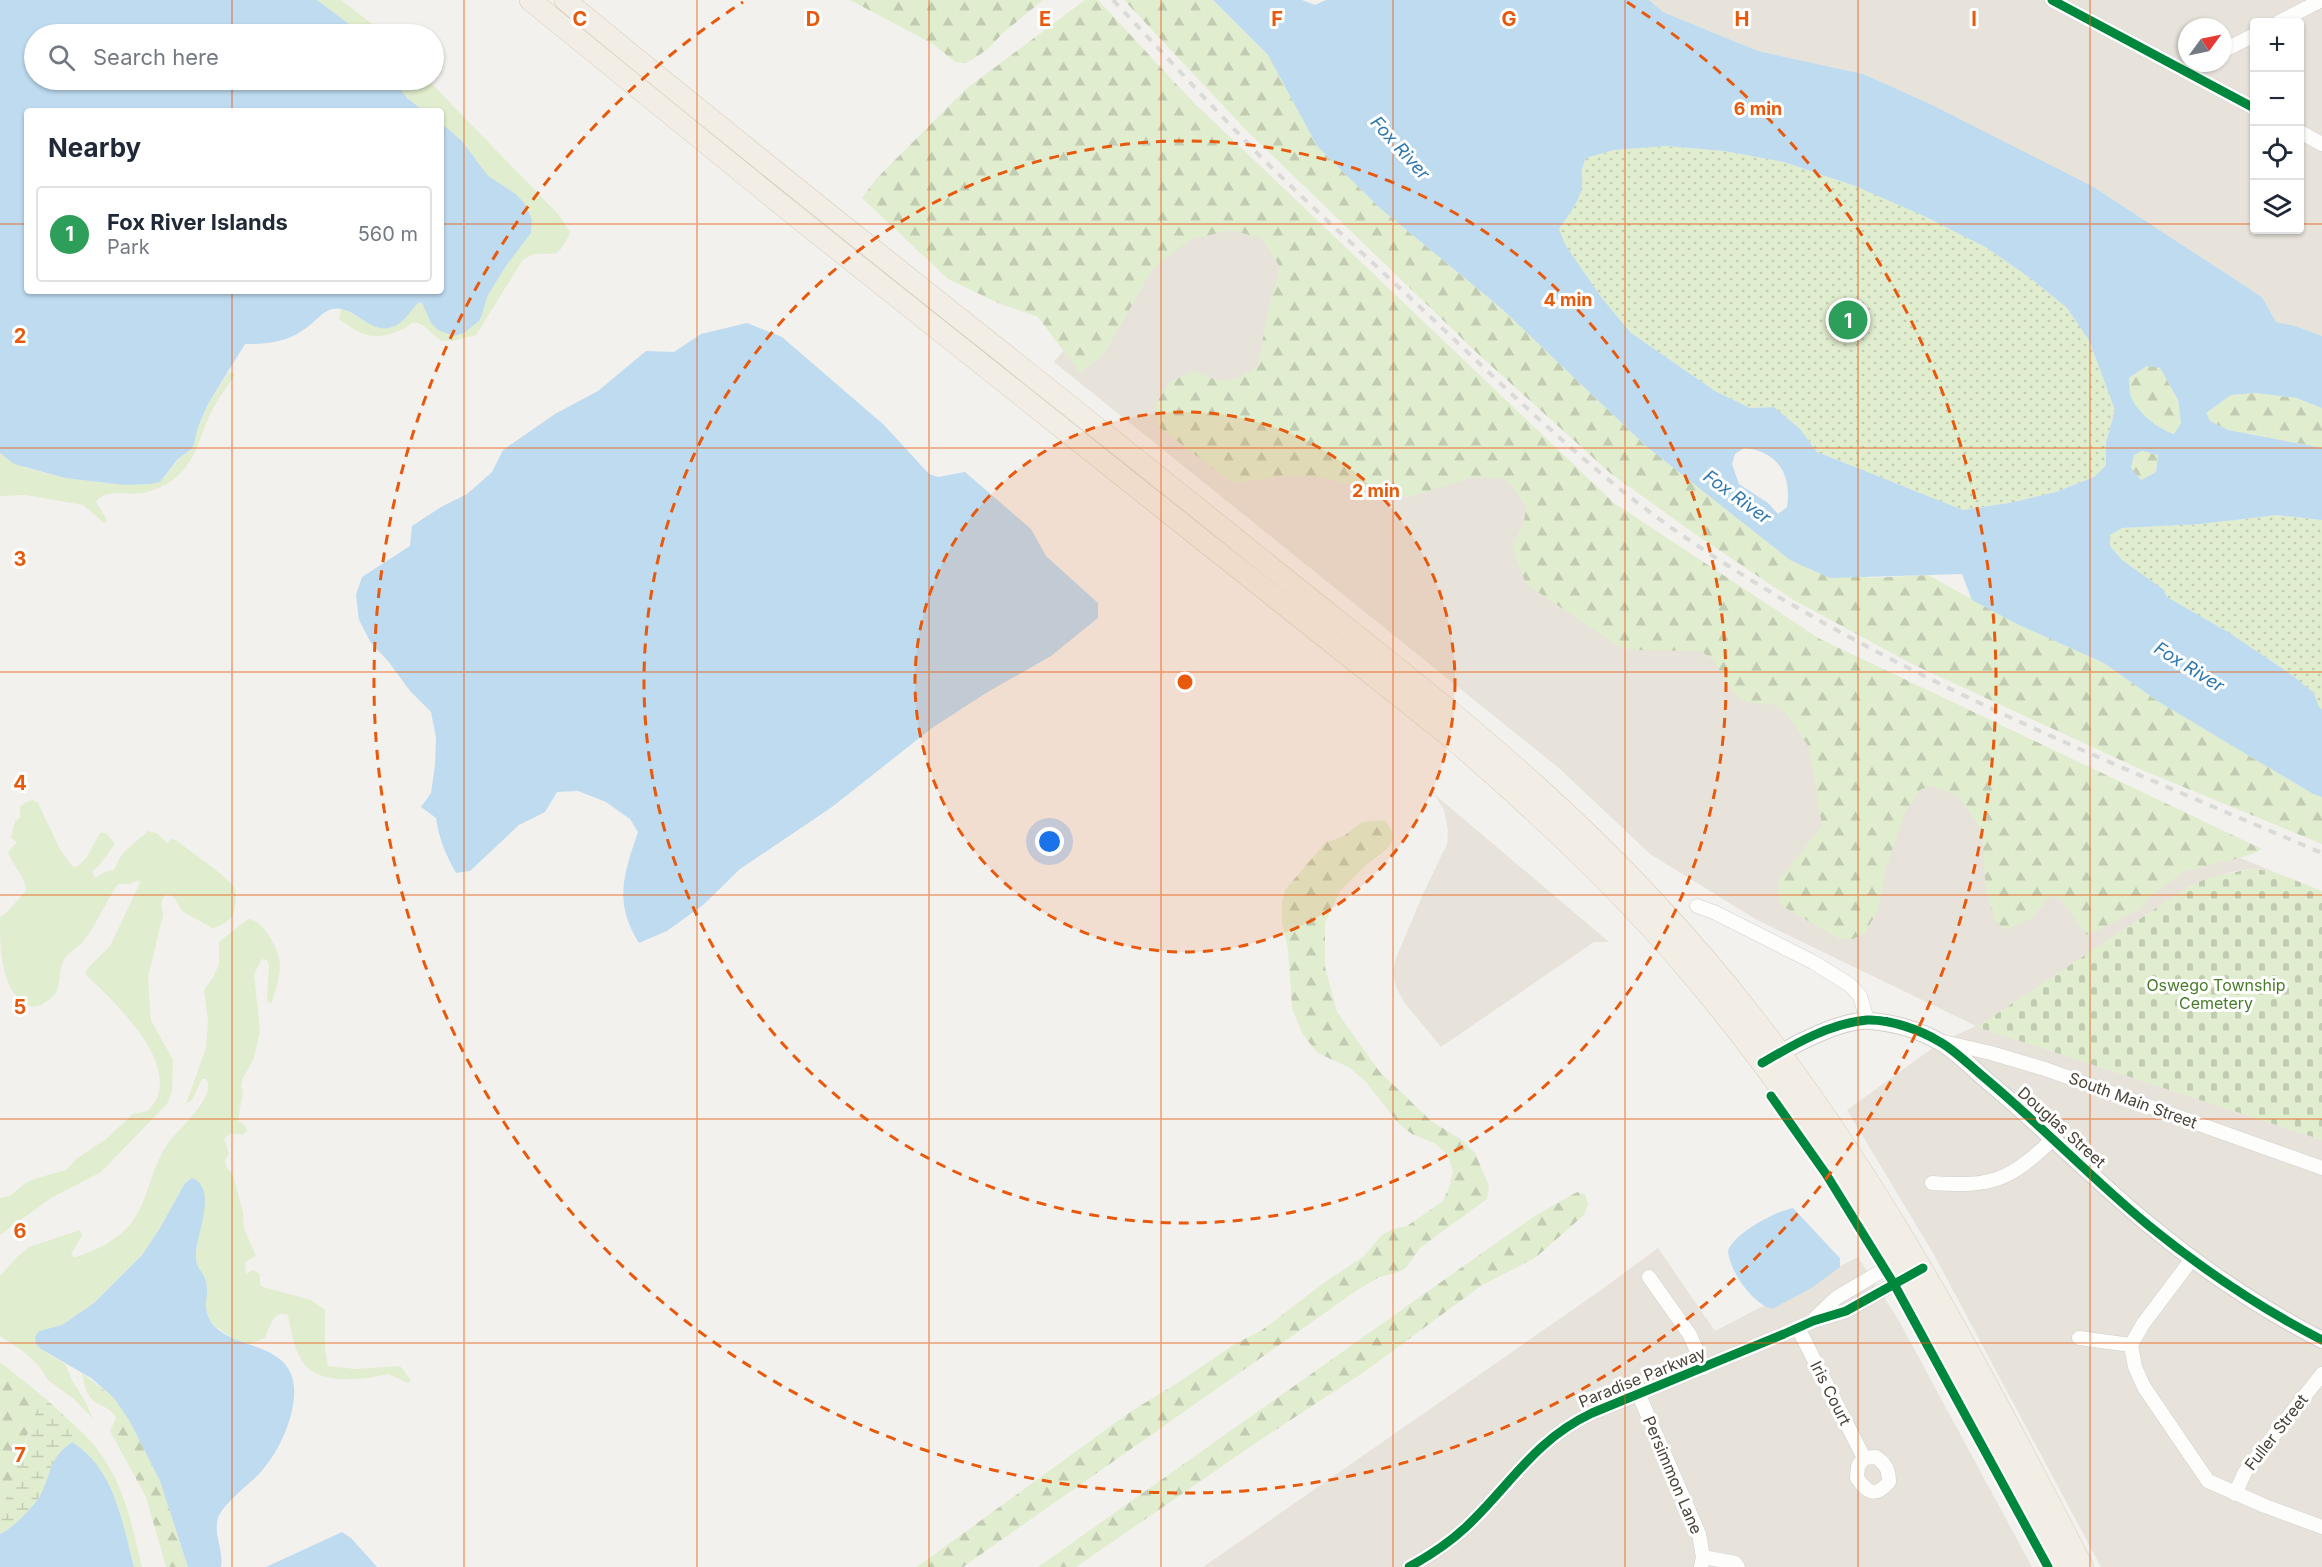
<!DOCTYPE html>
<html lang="en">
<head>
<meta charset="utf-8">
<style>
	body { margin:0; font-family:Inter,sans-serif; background:#f2f2f3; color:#1f2937 }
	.controls { position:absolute; right:18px; top:18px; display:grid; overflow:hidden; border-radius:6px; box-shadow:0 2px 4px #0004 }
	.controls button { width:54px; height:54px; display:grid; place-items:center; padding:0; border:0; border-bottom:2px solid #e0e1e3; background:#fff; color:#1f2937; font:30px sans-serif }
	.compass { position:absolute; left:2178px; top:18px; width:54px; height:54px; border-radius:50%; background:#fff; box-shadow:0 2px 4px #0004; rotate:57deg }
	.you { position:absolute; left:1050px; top:842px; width:21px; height:21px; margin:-15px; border:4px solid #fff; border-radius:50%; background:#1a73e8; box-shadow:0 0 0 9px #1a73e833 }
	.badge { display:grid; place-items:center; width:39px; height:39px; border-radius:50%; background:#b45309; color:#fff; font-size:20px; font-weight:700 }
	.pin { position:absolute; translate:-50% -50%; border:3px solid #fff; box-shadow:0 2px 6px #0006 }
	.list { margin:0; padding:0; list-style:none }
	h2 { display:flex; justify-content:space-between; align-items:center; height:78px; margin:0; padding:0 24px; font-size:26px }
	h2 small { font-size:20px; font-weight:400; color:#747a83 }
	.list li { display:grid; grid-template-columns:39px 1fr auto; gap:18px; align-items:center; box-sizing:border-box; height:96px; margin:0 12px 12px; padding:0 12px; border:2px solid #e0e1e3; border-radius:6px }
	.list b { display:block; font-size:22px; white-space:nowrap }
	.list p { margin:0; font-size:20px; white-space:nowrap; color:#747a83 }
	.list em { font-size:20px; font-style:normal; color:#747a83 }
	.icon { flex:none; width:33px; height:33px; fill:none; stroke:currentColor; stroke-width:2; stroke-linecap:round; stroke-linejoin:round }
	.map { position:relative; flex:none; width:2322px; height:1567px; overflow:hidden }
	.search { position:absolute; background:#fff; box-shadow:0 2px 4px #0004; left:24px; top:24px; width:420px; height:66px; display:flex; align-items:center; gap:15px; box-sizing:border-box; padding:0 21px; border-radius:33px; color:#747a83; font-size:22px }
	.panel { position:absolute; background:#fff; box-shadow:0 2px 4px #0004; left:24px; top:108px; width:420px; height:186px; border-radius:6px }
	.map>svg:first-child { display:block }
</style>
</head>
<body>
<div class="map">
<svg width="2322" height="1567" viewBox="0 0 2322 1567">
	<defs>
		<pattern id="forest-firs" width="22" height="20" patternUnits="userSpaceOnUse" patternTransform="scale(1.5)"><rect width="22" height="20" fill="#e0edce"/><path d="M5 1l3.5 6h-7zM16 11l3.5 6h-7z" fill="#c2ccb2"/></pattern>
		<pattern id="wetland-marsh" width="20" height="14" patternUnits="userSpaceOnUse" patternTransform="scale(1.5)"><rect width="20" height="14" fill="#e0edce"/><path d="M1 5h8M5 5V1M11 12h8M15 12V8" fill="none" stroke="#c2ccb2"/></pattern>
		<pattern id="cemetery-stones" width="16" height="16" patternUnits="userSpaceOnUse" patternTransform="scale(1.5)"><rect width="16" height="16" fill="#e0edce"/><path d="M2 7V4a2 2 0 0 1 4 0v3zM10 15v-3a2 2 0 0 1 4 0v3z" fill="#c2ccb2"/></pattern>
		<pattern id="park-dots" width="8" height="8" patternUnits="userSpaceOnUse" patternTransform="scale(1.5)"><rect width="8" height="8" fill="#e0edce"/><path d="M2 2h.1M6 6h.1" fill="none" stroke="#c2ccb2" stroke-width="1.8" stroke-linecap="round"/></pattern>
	</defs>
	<rect width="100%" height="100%" fill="#f3f1ed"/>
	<!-- residential -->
	<path fill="#e7e3db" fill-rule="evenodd" d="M1649 0H2322V336L2295 326 2276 322 2262 297 2092 186 1863 74 1758 51 1663 12ZM2254 22H2300V230H2254ZM2187 27H2223V63H2187Z
		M1210 179 1420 371 1953 741 2272 871 2250 869 2232 872 2188 887 1978 1027 2322 1140V1567H2101L1933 1253 1847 1110 1941 1042 1976 1026 1757 920 1650 854 1560 769 1054 362Z
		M1434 794 1609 942H1594L1441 1047 1404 1002 1396 987 1393 973 1396 958 1423 894 1447 844 1448 830 1444 810Z
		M1658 1248 1715 1331 1858 1257 1898 1319 2032 1567H1203L1601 1290Z"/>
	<!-- grass -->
	<path fill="#e0edce" d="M317 0H341L385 34H362Z
		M393 80H428L558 214 570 232C554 272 547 241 522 261L476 335 453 341H441C434 336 425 325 418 323 412 321 410 325 405 328 376 342 363 337 339 319L341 308 372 325 400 322 419 302H422L431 322 438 330 480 320 488 295 506 266 531 233 532 220 526 205 516 194 488 177 462 141 441 123V111H424L407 98Z
		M229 372 235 374C228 386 219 397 213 409 198 436 199 459 173 480 164 486 154 490 144 493 130 496 104 488 96 502L107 520 104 523 83 505 25 495 0 496V453L26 468 65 478 124 485 150 484 164 478 179 459 193 448 198 427 208 404Z
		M33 800 38 803 60 849 72 866 77 867 87 857 100 833H106L115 844 98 867 92 871 95 878 107 871 114 870 119 859 125 851 148 831 158 834 167 843 171 839 176 840C188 850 229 877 235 889 237 893 235 907 234 912 231 921 220 927 212 928L182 911 175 899 170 895H165L161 902 163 915 148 977 151 1020 173 1060 172 1091 167 1104 101 1172 51 1198 0 1235V1198L10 1196 24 1184 34 1179 66 1170 76 1159 106 1139 133 1114 148 1111C152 1106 157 1100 158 1095 171 1053 111 999 85 974L87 969 110 946 140 883 138 880 130 884H118C106 901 98 922 85 939 79 948 67 952 63 962 58 972 62 988 53 996 45 1004 36 1010 25 1004 0 987 0 947 0 917L7 912 26 891C26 877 12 865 8 852L17 842 11 838 15 821 20 818V807L26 802Z
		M248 919C257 920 262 926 267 933 286 961 281 971 272 1002L270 1003 267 1000 269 966 267 960 262 959 254 974 260 1031 254 1058 243 1078 241 1086 243 1092 238 1120 246 1127 247 1131 242 1135 231 1133 224 1139 229 1153 225 1160 226 1167 233 1175 243 1213 244 1228 256 1256 245 1262 246 1274 253 1270 260 1274V1285L263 1287 311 1300 325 1310V1349L328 1366 355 1369 400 1366 411 1380 408 1383 388 1374C365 1379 326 1385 307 1367 295 1355 291 1331 288 1315 273 1309 270 1327 265 1338L251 1344 235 1340 215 1326 208 1317 205 1304 206 1282 197 1268 196 1253 199 1235 192 1178 185 1183 160 1228 142 1255 94 1303 62 1325 40 1331 41 1349 65 1364 72 1380 86 1403 93 1419 75 1400 48 1380 38 1365 24 1352 0 1336V1276L17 1257 29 1247 80 1230 82 1236 71 1254 73 1257H76C94 1251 111 1243 125 1230 149 1207 149 1169 168 1143 178 1130 218 1095 206 1079H202L192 1100 186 1104 206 1048 208 1021 204 990 214 976 219 964V942Z
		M72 1423C120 1464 128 1509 142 1567H134C122 1522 115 1470 72 1442Z"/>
	<!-- forest -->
	<path fill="url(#forest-firs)" d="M850 0H1043L1003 33 989 48 972 60 964 63 955 62 933 44Z
		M1085 0H1098L1191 100 1614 503 1820 639 2262 849 2250 855 2183 872 2149 897 2142 908 2087 935 2062 901 2051 895 2032 918 2006 930 1996 922 1986 894 1982 830 1958 796 1934 786 1921 789 1905 812 1886 868 1878 910 1865 933 1853 939H1840L1782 906 1777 893 1779 880 1822 826 1809 747 1786 713 1775 705 1747 702 1736 695 1712 659 1701 651 1632 650 1618 646 1526 584 1512 546 1524 522 1526 508 1512 485 1501 478 1474 477 1409 497 1313 476H1285L1232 483 1159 427 1155 406 1169 382 1194 371C1223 384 1233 385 1258 365L1269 306 1280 267 1261 238 1231 230 1190 240 1154 267 1104 354 1080 373 1038 317 998 303 948 279 862 198 876 179 966 89Z
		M1124 0H1213L1268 55 1317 146 1381 209 1501 308 1646 446 1708 494 1870 578 1928 575 2019 625 2104 663 2159 702 2313 794 2322 797V844L2142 770 1912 664 1792 599 1695 534 1610 473 1476 352 1246 130Z
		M2147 366 2160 367 2178 400 2181 423 2174 434C2158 429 2138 413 2131 397 2129 392 2130 383 2129 378Z
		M2255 393 2296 398 2322 408V448L2228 430 2209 421 2206 413 2231 395Z
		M2142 451 2158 455 2156 472 2141 480 2131 469 2134 455Z
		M1385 820 1392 831 1393 840 1387 849 1365 866 1340 891 1325 923V967L1337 1012 1379 1071 1431 1121 1462 1140 1475 1153 1489 1186 1487 1199 1420 1248 1406 1268 1396 1273 1379 1277 1356 1291 963 1567H917L1130 1412 1179 1382 1233 1345 1262 1330 1325 1282 1363 1257 1382 1235 1393 1229 1407 1226 1443 1201 1450 1185 1453 1172 1449 1159 1444 1151 1434 1143 1412 1134 1400 1125 1365 1081 1350 1068 1318 1053 1303 1035 1292 1008 1288 949 1282 922V903L1285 890 1325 843 1344 836 1362 822Z
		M1577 1192 1585 1194 1588 1204 1584 1215 1535 1258 1482 1285 1367 1370 1260 1440 1076 1567H1038L1533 1217Z
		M0 1362 46 1399 40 1404 26 1438 9 1495 0 1504Z
		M82 1373 114 1398 129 1420 160 1481 188 1567H166L146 1497 110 1431 116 1418C109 1407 107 1409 97 1403 86 1397 84 1384 82 1373Z"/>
	<!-- wetland -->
	<path fill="url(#wetland-marsh)" d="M46 1399 72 1423V1442C49 1458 52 1471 41 1494 34 1507 13 1528 0 1534V1504L9 1495 16 1469 36 1412 40 1404Z"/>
	<!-- cemetery -->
	<path fill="url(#cemetery-stones)" d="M2250 869 2272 871 2322 891V1140L1977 1027 2188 887 2208 878Z"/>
	<!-- park -->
	<path fill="url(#park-dots)" d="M1666 146 1724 151 1784 162 1855 186 1926 217 1987 248 2030 278 2067 308 2089 340 2115 410 2106 442V465L2094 477 2056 492 2009 503 1963 510 1817 452 1800 429 1774 407 1750 408 1715 391 1631 333 1601 297 1566 246 1559 229C1567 217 1580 201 1581 186 1583 172 1579 174 1586 158L1614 150Z
		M2277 515 2322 520V709L2319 707 2314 693 2292 675 2228 632 2167 597 2163 589 2122 560 2110 546V535L2122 528 2200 524Z"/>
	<!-- water -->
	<path fill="#bedbf0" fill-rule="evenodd" d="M0 0H317L362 34H34V80H393L407 98 424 111H27V291H441V123L462 141 488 176 516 194 526 205 532 220 531 233 506 266 488 295 480 320 464 333 454 336 438 330 431 323 422 303 419 302C411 310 403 324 392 327 370 335 353 304 332 309 324 311 316 320 310 325 289 342 271 344 245 344L208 404 198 427 193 448 178 459 160 482 150 484 124 485 65 478 14 464 0 453Z
		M1213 0H1302L1315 5 1326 0H1649L1663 12 1758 51 1863 74 1930 104 2092 186 2262 297 2276 322 2295 326 2322 336V408L2296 398 2255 393 2231 395 2206 413 2210 421 2228 430 2322 448V520L2277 515 2200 524 2122 528 2110 535V546L2122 560 2163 589 2167 597 2228 632 2292 675 2314 693 2319 707 2322 709V797L2313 794 2159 702 2104 663 2019 625 1972 600 1962 574 1830 578 1790 560 1646 446 1501 308 1381 209 1317 146 1268 55ZM1666 146 1724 151 1784 162 1855 186 1926 217 1987 248 2030 278 2067 308 2089 340 2115 410 2106 442V465L2094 477 2056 492 2009 503 1963 510 1817 452 1800 429 1774 407 1750 408 1715 391 1631 333 1601 297 1566 246 1559 229C1567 217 1580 201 1582 186 1583 172 1579 174 1586 158L1614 150ZM2147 366 2160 368 2178 400 2181 423 2174 434C2158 429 2138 413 2131 397 2129 392 2130 383 2129 378ZM1744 448C1778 451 1792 475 1787 507L1778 514 1768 503 1739 484 1732 464 1735 454ZM2142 451 2158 455 2156 472 2141 480 2131 468 2134 455Z
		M747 323 782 337 884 425 929 474 938 477 965 472 1031 529 1046 556 1098 603V618L1051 656 986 693 932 728 832 807 740 869 703 905 667 931 639 943C613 902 624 874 638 832L630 819 606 802 578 791 557 792 545 812 519 825 470 871 456 873C446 855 439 839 436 818L421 807 431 793 435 765 436 738 431 712 410 691 388 661 371 643 359 620 356 595 362 577 410 546 412 526 441 507 467 494 492 472 503 450 555 414 598 391 646 351 674 352 701 334Z
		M192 1178C218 1188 197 1232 196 1253 195 1269 203 1270 206 1282 209 1292 204 1303 207 1313 219 1355 299 1334 294 1397 292 1425 275 1459 255 1478 245 1487 222 1506 218 1518 213 1535 224 1550 221 1567H188L160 1481 129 1420 114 1398 91 1378 41 1349 36 1344 35 1337 39 1331 62 1325 94 1303 142 1255 160 1228 185 1183Z
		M1793 1208 1836 1254 1840 1258V1267L1813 1287 1772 1309C1752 1303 1730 1272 1728 1251 1733 1234 1776 1211 1793 1208Z
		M72 1442C115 1469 122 1522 134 1567H0V1534C13 1528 34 1507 41 1494 52 1471 49 1458 72 1442Z
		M342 1532 351 1538 377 1567H266Z"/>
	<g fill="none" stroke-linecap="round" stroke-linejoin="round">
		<defs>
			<path id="minor" d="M2052 0 2254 108
				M2279 22 2322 0
				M2223 51 2254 35
				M2185 70 2198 63
				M2300 132 2322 144
				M1697 906 1714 912 1813 962 1850 985 1860 996 1867 1020
				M1943 1042 1991 1053 2045 1069 2322 1168
				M1932 1183C1993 1187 2009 1181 2053 1139
				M2192 1259 2143 1324 2131 1345 2135 1367 2144 1387 2208 1481 2265 1506 2322 1527
				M1649 1277 1690 1335 1704 1368
				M1814 1319 1836 1298 1902 1259
				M1798 1328 1864 1458
				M2079 1338 2131 1345
				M1639 1395 1699 1534 1703 1557 1701 1567
				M1876 1457C1886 1464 1889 1470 1889 1482 1876 1497 1868 1494 1857 1478L1858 1466 1864 1458Z
				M2235 1494 2245 1472 2322 1374
				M1703 1557 1735 1563 1738 1567
				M1409 1567C1429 1556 1449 1543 1466 1527 1511 1485 1533 1441 1592 1413L1784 1334 1813 1321 1846 1311 1910 1275"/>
			<path id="tertiary" d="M1770 1059C1793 1045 1843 1018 1871 1021 1894 1023 1919 1030 1940 1042 1956 1051 1971 1067 1985 1079 2041 1125 2092 1178 2148 1224 2202 1269 2260 1308 2322 1340"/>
			<path id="primary" d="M530 0 798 218 1449 736C1519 796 1587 859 1650 927 1728 1013 1798 1108 1861 1206 1935 1322 1996 1446 2061 1567
				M565 0C793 189 1027 370 1257 556 1352 633 1450 707 1540 789 1616 858 1689 935 1752 1016 1885 1185 1984 1376 2083 1567"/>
		</defs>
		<!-- minor casing -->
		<use href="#minor" stroke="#d1cfcb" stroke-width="15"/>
		<!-- tertiary casing -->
		<use href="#tertiary" stroke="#d1cfcb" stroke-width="18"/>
		<!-- primary casing -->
		<use href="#primary" stroke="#d5cdba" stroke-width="22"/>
		<!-- minor -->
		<use href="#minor" stroke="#fdfdfc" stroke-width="14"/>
		<!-- tertiary -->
		<use href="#tertiary" stroke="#fdfdfc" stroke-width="16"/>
		<!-- primary -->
		<use href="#primary" stroke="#f2eee5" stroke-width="21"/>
		<!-- rail -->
		<path stroke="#dadad9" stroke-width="4" stroke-dasharray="8 8" stroke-linecap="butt" d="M1113 0C1163 53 1212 107 1263 159 1320 215 1380 269 1438 324 1518 400 1597 478 1689 540 1885 673 2105 760 2322 853"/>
		<defs>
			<path id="cycleway" d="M2052 0 2254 108
				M1762 1063C1793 1045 1830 1023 1867 1020 1889 1019 1921 1030 1940 1042 1956 1051 1971 1067 1986 1079 2042 1126 2092 1179 2148 1225 2202 1269 2260 1308 2322 1340
				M1771 1096 1826 1174 1894 1284 2048 1567
				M1409 1567C1429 1556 1449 1543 1466 1527 1511 1485 1533 1441 1592 1413L1784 1334 1813 1321 1846 1311 1923 1268"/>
		</defs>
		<!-- cycleway casing -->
		<use href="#cycleway" stroke="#fff" stroke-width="13"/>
		<!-- cycleway -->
		<use href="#cycleway" stroke="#00873e" stroke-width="9"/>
	</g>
	<!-- grid -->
	<path fill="none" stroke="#e8590c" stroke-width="1.5" stroke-opacity="0.55" d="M232 0V34M464 0V1567M697 0V1567M929 0V1567M1161 0V1567M1393 0V1567M1625 0V1567M1858 0V1567M2090 0V1567M232 80V111M0 224H27M441 224H2254M2300 224H2322M232 291V1567M0 448H2322M0 672H2322M0 895H2322M0 1119H2322M0 1343H2322"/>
	<!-- distance rings -->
	<circle cx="1185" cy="682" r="270" fill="#e8590c" fill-opacity=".12"/>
	<g fill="none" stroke="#e8590c" stroke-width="3" stroke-dasharray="10 8">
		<circle cx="1185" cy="682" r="270"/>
		<circle cx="1185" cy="682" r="541"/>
		<path d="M1627 2A811 811 0 1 1 743 2"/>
	</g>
	<g text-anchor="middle" stroke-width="6" stroke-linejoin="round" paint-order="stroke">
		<!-- park labels -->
		<g font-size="16" fill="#497c2a" stroke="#fff">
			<text x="2216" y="991">Oswego Township<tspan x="2216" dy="18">Cemetery</tspan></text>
		</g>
		<!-- street labels -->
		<g font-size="16" fill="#4a4338" stroke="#fff">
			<text transform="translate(2133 1100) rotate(20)" y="6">South Main Street</text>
			<text transform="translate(2062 1127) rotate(42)" y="6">Douglas Street</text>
			<text transform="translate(1642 1377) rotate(-22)" y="6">Paradise Parkway</text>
			<text transform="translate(1831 1393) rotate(63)" y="6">Iris Court</text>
			<text transform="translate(2276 1432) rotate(-52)" y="6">Fuller Street</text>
			<text transform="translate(1673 1475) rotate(67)" y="6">Persimmon Lane</text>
		</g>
		<!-- water labels -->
		<g font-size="18" font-style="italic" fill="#2e78af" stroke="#fff">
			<text transform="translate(1400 148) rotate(48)" y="6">Fox River</text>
			<text transform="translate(1737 497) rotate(36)" y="6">Fox River</text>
			<text transform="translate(2189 667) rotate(32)" y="6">Fox River</text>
		</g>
	</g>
	<g font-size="20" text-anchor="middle" font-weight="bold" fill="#e8590c" stroke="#fff" stroke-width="6" stroke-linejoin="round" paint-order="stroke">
		<text x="580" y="26">C</text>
		<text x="813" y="26">D</text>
		<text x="1045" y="26">E</text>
		<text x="1277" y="26">F</text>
		<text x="1509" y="26">G</text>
		<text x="1742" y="26">H</text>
		<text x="1974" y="26">I</text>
		<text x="20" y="343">2</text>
		<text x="20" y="566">3</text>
		<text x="20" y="790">4</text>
		<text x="20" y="1014">5</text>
		<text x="20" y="1238">6</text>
		<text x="20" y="1462">7</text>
	</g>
	<circle cx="1185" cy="682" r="9" fill="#e8590c" stroke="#fff" stroke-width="3"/>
	<g font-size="18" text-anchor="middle" font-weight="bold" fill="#e8590c" stroke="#fff" stroke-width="6" stroke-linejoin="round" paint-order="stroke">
		<text x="1758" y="115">6 min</text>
		<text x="1568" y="306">4 min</text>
		<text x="1376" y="497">2 min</text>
	</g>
</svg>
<div class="controls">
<button>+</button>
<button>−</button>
<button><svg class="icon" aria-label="locate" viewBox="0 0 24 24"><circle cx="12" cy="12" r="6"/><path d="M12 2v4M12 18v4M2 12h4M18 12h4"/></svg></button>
<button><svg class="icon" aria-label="layers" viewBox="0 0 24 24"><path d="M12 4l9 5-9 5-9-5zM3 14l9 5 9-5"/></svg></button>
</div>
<svg class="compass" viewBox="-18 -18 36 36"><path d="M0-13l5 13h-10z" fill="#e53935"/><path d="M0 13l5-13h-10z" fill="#747a83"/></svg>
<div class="you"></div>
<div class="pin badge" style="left:1848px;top:320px;background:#2e9e5b">1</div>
<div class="search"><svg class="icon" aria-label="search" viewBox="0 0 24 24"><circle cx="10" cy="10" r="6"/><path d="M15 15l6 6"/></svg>Search here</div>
<section class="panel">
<h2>Nearby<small></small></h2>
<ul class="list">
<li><span class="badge" style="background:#2e9e5b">1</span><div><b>Fox River Islands</b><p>Park</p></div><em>560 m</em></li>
</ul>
</section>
</div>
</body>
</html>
